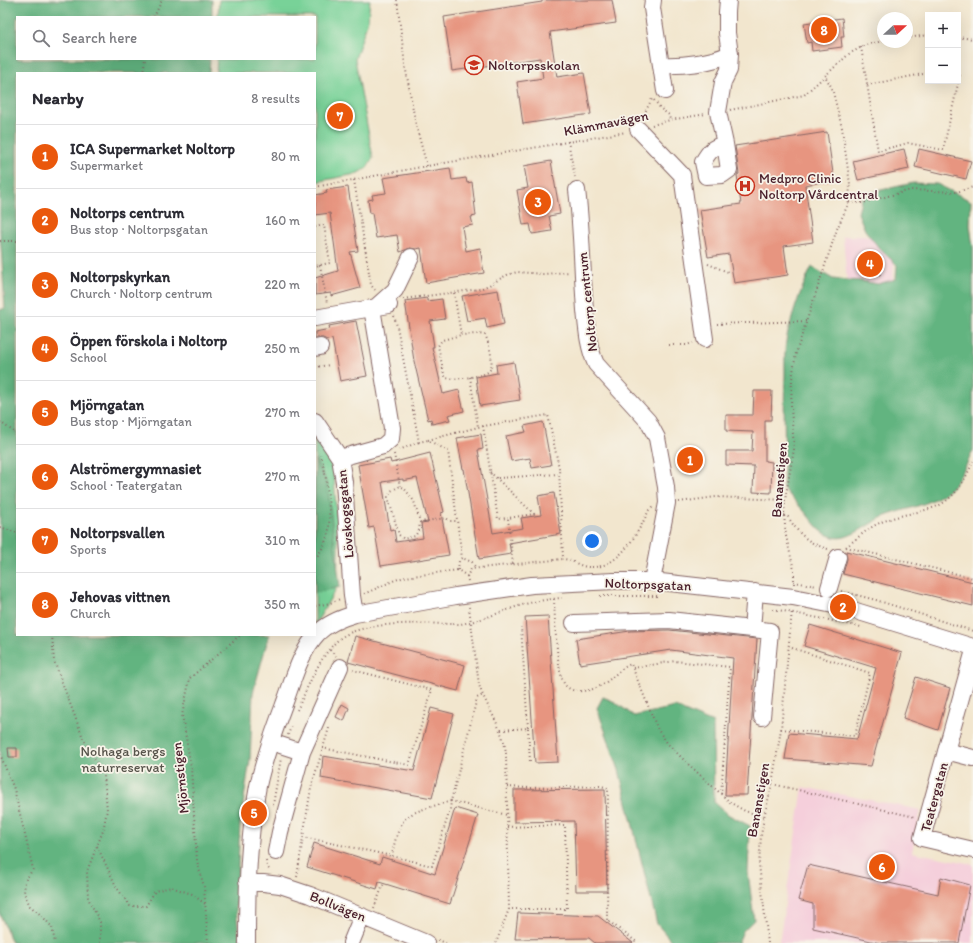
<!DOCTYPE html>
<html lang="en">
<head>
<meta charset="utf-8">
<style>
	body { margin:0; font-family:Itim,sans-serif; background:#f7f7f7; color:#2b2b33 }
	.controls { position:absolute; right:12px; top:12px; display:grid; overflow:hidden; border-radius:0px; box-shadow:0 4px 16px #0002 }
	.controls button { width:36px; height:36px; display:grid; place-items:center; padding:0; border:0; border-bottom:1px solid #e1e1e2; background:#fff; color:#2b2b33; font:20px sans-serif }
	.compass { position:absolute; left:877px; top:12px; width:36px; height:36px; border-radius:50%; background:#fff; box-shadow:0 4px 16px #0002; rotate:69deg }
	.you { position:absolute; left:592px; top:541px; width:14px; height:14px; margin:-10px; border:3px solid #fff; border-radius:50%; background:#1a73e8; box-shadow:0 0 0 6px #1a73e833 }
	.badge { display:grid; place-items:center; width:26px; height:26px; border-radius:50%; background:#ea580c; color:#fff; font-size:13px; font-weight:700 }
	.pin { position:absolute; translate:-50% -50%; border:2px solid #fff; box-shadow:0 1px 4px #0006 }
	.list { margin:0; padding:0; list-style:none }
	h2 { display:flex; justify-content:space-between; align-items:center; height:52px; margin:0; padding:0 16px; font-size:17px }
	h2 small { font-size:13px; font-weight:400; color:#7c7c81 }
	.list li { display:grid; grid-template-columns:26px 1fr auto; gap:12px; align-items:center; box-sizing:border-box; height:64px; padding:0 16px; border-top:1px solid #e1e1e2 }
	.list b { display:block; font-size:15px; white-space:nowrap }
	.list p { margin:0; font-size:13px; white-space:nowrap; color:#7c7c81 }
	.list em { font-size:13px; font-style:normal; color:#7c7c81 }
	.icon { flex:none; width:22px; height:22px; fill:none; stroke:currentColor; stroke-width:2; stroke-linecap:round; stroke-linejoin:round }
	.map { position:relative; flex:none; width:973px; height:943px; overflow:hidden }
	.search { position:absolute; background:#fff; box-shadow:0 4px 16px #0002; left:16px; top:16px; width:300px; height:44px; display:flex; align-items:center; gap:10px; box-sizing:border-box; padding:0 14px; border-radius:0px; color:#7c7c81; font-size:15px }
	.panel { position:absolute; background:#fff; box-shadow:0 4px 16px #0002; left:16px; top:72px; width:300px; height:564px; border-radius:0px }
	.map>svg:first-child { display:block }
</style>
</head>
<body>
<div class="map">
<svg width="973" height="943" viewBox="0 0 973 943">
	<rect width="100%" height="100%" fill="#f7f3e8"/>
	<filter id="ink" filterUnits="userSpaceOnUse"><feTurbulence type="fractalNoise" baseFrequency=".025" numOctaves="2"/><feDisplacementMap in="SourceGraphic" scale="8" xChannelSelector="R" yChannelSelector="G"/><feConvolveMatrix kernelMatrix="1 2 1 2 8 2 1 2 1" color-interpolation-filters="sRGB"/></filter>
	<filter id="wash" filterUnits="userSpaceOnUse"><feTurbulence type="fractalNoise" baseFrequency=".012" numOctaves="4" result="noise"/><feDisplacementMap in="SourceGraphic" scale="16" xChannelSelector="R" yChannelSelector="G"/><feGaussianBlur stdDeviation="0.9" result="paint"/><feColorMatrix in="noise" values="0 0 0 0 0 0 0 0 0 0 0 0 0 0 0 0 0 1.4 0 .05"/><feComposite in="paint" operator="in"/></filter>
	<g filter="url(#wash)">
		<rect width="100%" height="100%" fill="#f2e6ce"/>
		<!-- built -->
		<path fill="#f5cfdb" d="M843 236H896L892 292 848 294Z
			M803 787 921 810 912 852 973 864V943H779Z"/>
		<!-- green -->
		<path fill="#78d298" stroke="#617862" d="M219 0H370L368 20 355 59 373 158 367 168 356 174 315 182V73H216L217 59H315V17H218Z
			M315 434 330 460 334 474 338 549 337 587 315 625Z"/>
		<!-- forest -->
		<path fill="#62b480" stroke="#566a56" d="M0 0H212V17H17V59H210L209 73H17V635H269L253 693 250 760 240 824 236 908 240 943H12L0 914V310L5 308 0 230Z
			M913 183 937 184 971 201 970 225 973 248V450C968 463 957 485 945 493 927 506 903 509 883 517 869 523 848 542 833 537 819 533 813 521 804 511 797 503 790 496 783 488 786 451 783 413 785 375 785 362 784 349 787 336 793 312 801 288 812 267L833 279 862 281 878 284 896 279 897 265 879 248 865 230 858 213 863 194Z
			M315 459 327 483 340 587 315 593Z
			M603 697 615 702 634 716 675 707 713 723 714 802 729 815 750 826 748 872 754 920 743 931 738 943H673L657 924 619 770 597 708Z"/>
		<g id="blocks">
			<!-- building -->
			<path fill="#e79580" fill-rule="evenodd" d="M542 0H612L616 23 550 32 557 77 584 73 591 114 523 124 517 82 543 78 540 58 452 71 444 17 542 2Z
				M842 18 844 37H841L842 47 812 51 811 42 807 43 804 23Z
				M827 132 834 180 805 185 813 242 784 246 788 275 734 283 729 254 708 257 700 210 741 204 737 175 739 174 735 146Z
				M904 149 909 169 858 180 853 161Z
				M919 149 971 161 966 179 915 167Z
				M551 161 560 214 549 216 552 231 532 234 530 224 523 225 517 190 528 188 524 166Z
				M450 168 452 180 466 178 467 183 472 182 476 216 471 217 473 225 462 227 466 251 480 248 484 273 426 283 421 248 416 249 410 248 400 252 397 235 376 238 372 213H370L368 200 373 199 372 195 386 193 383 178Z
				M348 187 358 251 350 252 360 288 331 296V293L315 295V278L338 271 330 213 315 215V195L327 193 326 190Z
				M869 259 881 260 880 275 868 274Z
				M498 290 504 324 487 328 485 318 467 321 462 296Z
				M427 298V301L442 299 445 319 430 321 434 347H432L443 394 459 390 464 411 448 415 450 420 432 424 431 419 428 420 414 361 405 301Z
				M356 321 367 376 340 381 332 339 327 340 323 338H315V332L330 329 329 326Z
				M514 362 520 400 480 406 476 377 497 373 496 365Z
				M754 391H772L771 420H765V461L772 462 771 493 753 492 754 466 726 465V451H752L753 432 726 431V415H753Z
				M543 422 551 465 532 468 530 458 511 461 506 436 526 432 524 426Z
				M481 434 483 449 478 450 493 533 523 528 521 518 541 515 538 496 554 493 561 534 509 543 511 554 479 559 464 469H463L457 438Z
				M430 453 444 512 441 513 449 555 381 566 374 527 369 528 358 465 390 459 391 463ZM417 478 428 522 421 523 423 538 396 542 394 529 390 530 382 482 403 479V481Z
				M846 551 973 582V606L843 574 847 559Z
				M548 616 558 762 535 763 525 617Z
				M810 625 902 653 871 766 785 759 789 733 857 739 876 668 804 646Z
				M669 630 757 639 747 795H725L733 658 671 650 580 664 576 639 630 631Z
				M355 636 465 665 458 691 348 662Z
				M916 677 950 688 938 730 903 718Z
				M342 704 349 708 344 721 336 717Z
				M431 708 454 714 432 798 321 778 323 756 414 771Z
				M8 748H17V757H9Z
				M605 789 607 891H576L574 821 514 822V790Z
				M455 808 478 815 450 904 379 882 377 889 307 867 314 843 380 864 382 857 435 874Z
				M808 865 938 894 941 877 970 885 959 943H880L813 928V904L798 900Z
				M518 913 598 916 633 943H595L589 938 515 939Z"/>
		</g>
	</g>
	<g filter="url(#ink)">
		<use href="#blocks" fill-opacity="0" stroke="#856564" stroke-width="1"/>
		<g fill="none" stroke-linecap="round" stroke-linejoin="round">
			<defs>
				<path id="minor" d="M653 0 652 8 665 91
					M661 65C683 66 710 63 730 54
					M638 129 682 175 705 339
					M725 144C713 147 709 151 703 162L706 176 722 175 729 170 725 144 718 112 723 82 729 70 730 54 727 33V12L728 0
					M577 190C582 230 582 270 585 310 587 329 588 347 596 364L648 421 657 438 666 487 667 503 652 581
					M376 307 395 290 411 257
					M315 318 389 305
					M315 348 320 347
					M315 421 340 458 344 482 352 596 355 614
					M340 458 383 446 391 439 392 428 372 308
					M829 588 838 557
					M574 623 669 620 752 629 755 592
					M752 629 770 631 762 717
					M973 654 922 838 973 850
					M271 742 302 752
					M946 751 973 758
					M276 852 280 832 302 752 340 667
					M247 881 280 885 310 895 426 943
					M247 943C247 890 248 838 258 786 264 757 276 726 286 699 294 677 301 651 318 633 328 623 341 618 355 614L456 596 532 585 614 581H652L793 597 843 607 973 647
					M351 943 362 916"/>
			</defs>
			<!-- minor casing -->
			<use href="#minor" stroke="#856564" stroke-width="18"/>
			<!-- path -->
			<path stroke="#856564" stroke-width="2" stroke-dasharray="1 3" stroke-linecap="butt" d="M397 0 405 65 416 126 427 166
				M154 17 162 0
				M958 37 973 39
				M907 38 928 35
				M861 47 878 151 908 143 943 150 960 75H958
				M143 73 145 59
				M867 85 928 73
				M654 100 661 109 669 115 670 120
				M730 110 804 95 849 54 865 45 883 41
				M642 118 653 97
				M652 125 670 120 706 114
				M568 141 575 177
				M354 180 371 285 375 290
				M315 187 427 166 626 132
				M849 202 862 203 911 190 957 192 973 187
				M315 227 324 225 330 263 315 266
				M0 241H17
				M708 264 728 272
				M320 265 327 303
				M454 293 461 335 442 340 438 346 444 374 446 378C454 380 483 377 489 371 495 365 489 342 485 335L478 334 461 335
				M403 299 480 289 489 285 507 275 517 272 543 274 570 272
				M394 316 397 326 419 442 428 440 448 451 462 558
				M717 324 807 321
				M669 345H686L693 343
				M315 367 330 365
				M470 377 478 427
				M0 422 17 434
				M483 426 498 519 508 518
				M428 440 478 427 548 415 559 468 563 559
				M399 450 419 442
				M394 454 400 486
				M490 472 534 514 508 518 513 564
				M498 478 558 474
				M679 502 716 497 785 500
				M784 515 788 517C799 534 807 543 828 549
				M420 522 419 530 415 536 404 539 399 535 388 497 391 491 400 486 404 488 414 501 420 522 446 518 450 521H457
				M0 527 17 533
				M846 547C859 537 871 525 887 520 902 514 919 513 935 507 954 500 966 479 973 461
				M846 547 973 578
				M315 559C321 551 325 544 328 534 332 520 326 469 321 455
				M458 570 459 561 462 558 472 562 475 567 474 568
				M468 581 467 576 471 569 563 559C573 560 580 567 590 567 619 569 638 533 649 510L653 507
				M794 582 817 586
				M794 584V570L786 536 784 515 785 500 794 449 791 407 792 379 796 353 837 229 849 202 850 184 842 128 832 88 825 76
				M841 591 876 600 973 631
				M364 594 395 580 405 577 458 570 467 576
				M600 596H660
				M554 599C555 615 556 677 566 686 574 694 587 691 596 688 609 683 618 669 631 664L658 730 668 744 688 764 731 803 745 811 764 817
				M315 606 330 603 340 599
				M469 607 479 685C487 709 503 727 506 753L509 909 496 943
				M773 609 824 619 861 627
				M52 635 54 661 83 738 104 776 107 810 103 831 87 871 88 898 100 922V943
				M330 650 336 656
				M633 668 675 661 730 667 721 795
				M297 710C308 687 318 659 337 641 359 619 429 624 460 624 481 621 502 611 522 605 536 601 549 599 562 598
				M329 728 311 788 303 837 392 856 432 866 450 810 451 801 507 815
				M528 728 530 762
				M781 729 855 736 870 673 789 647
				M501 730 528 728 521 627
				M288 735 292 724
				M322 748 409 765 432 690 353 670
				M0 754 14 789 33 869 25 881 24 893 30 906 41 915 52 927 55 943
				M772 784 915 817
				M507 787 530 788 601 786 608 788 607 920 638 943
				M273 805 281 758
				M507 827 565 825 567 909H509
				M97 846 117 888 130 906H146L155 891 171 887 192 894 205 904
				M391 860C393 850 397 827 405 819 413 810 439 805 451 801L477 698 483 695
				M266 861 267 867 271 871
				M297 877 303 837
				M374 908 384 883
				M438 940 446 943
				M208 943 204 887 197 861 191 767 182 715 190 678 240 635
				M768 943 759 864 761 836 764 817 772 784 781 729 792 610"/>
			<!-- minor -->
			<use href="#minor" stroke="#fff" stroke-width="16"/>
		</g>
	</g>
	<!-- icons -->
	<defs>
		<symbol id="school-ring" viewBox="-11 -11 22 22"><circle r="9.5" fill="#f7f3e8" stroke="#c8321e" stroke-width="1.5"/><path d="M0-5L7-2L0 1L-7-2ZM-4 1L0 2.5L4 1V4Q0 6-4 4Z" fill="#c8321e"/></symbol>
		<symbol id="hospital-ring" viewBox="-11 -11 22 22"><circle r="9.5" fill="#f7f3e8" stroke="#c8321e" stroke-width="1.5"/><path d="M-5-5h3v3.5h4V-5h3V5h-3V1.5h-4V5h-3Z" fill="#c8321e"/></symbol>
	</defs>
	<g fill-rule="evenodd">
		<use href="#school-ring" x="463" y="54" width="22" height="22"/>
		<use href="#hospital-ring" x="734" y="175" width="22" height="22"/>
	</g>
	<g text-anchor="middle" stroke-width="3.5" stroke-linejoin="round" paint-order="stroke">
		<!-- poi labels -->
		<g font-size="14" fill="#4a1f2b" stroke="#f7f3e8" text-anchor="start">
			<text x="488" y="70">Noltorpsskolan</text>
			<text x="759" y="183">Medpro Clinic<tspan x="759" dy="16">Noltorp Vårdcentral</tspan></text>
		</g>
		<!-- street labels -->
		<g font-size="14" fill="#4a1f2b" stroke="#f7f3e8">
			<text transform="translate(606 123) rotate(-11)" y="5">Klämmavägen</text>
			<text transform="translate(587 302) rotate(-96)" y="5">Noltorp centrum</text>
			<text transform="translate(779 480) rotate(-85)" y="5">Bananstigen</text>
			<text transform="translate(345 514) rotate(-95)" y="5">Lövskogsgatan</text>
			<text transform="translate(648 584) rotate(2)" y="5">Noltorpsgatan</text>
			<text transform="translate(180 778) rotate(-96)" y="5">Mjörnstigen</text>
			<text transform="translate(934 797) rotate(-75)" y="5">Teatergatan</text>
			<text transform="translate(758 800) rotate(-80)" y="5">Bananstigen</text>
			<text transform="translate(338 906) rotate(22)" y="5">Bollvägen</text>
		</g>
		<!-- park labels -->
		<g font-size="14" fill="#58554c" stroke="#f7f3e8">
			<text x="123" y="756">Nolhaga bergs<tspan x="123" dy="16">naturreservat</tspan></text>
		</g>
	</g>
</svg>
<div class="controls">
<button>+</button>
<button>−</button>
</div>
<svg class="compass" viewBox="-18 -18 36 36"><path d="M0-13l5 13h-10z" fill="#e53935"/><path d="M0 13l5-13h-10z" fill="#7c7c81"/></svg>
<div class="you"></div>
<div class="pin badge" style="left:690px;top:460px">1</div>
<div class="pin badge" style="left:843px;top:607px">2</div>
<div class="pin badge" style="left:538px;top:202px">3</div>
<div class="pin badge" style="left:870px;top:264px">4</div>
<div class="pin badge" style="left:254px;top:813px">5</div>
<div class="pin badge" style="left:882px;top:867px">6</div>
<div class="pin badge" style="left:340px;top:116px">7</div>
<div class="pin badge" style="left:824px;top:30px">8</div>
<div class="search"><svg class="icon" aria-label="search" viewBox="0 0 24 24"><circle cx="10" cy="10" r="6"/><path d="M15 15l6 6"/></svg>Search here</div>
<section class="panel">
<h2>Nearby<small>8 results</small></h2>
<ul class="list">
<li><span class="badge">1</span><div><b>ICA Supermarket Noltorp</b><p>Supermarket</p></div><em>80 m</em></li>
<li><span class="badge">2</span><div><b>Noltorps centrum</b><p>Bus stop · Noltorpsgatan</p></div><em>160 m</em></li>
<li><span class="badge">3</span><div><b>Noltorpskyrkan</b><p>Church · Noltorp centrum</p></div><em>220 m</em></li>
<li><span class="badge">4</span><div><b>Öppen förskola i Noltorp</b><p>School</p></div><em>250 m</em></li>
<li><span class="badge">5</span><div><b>Mjörngatan</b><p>Bus stop · Mjörngatan</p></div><em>270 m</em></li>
<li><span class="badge">6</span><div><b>Alströmergymnasiet</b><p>School · Teatergatan</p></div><em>270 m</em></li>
<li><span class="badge">7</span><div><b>Noltorpsvallen</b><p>Sports</p></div><em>310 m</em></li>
<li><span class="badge">8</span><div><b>Jehovas vittnen</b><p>Church</p></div><em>350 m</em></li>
</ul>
</section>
</div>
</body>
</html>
